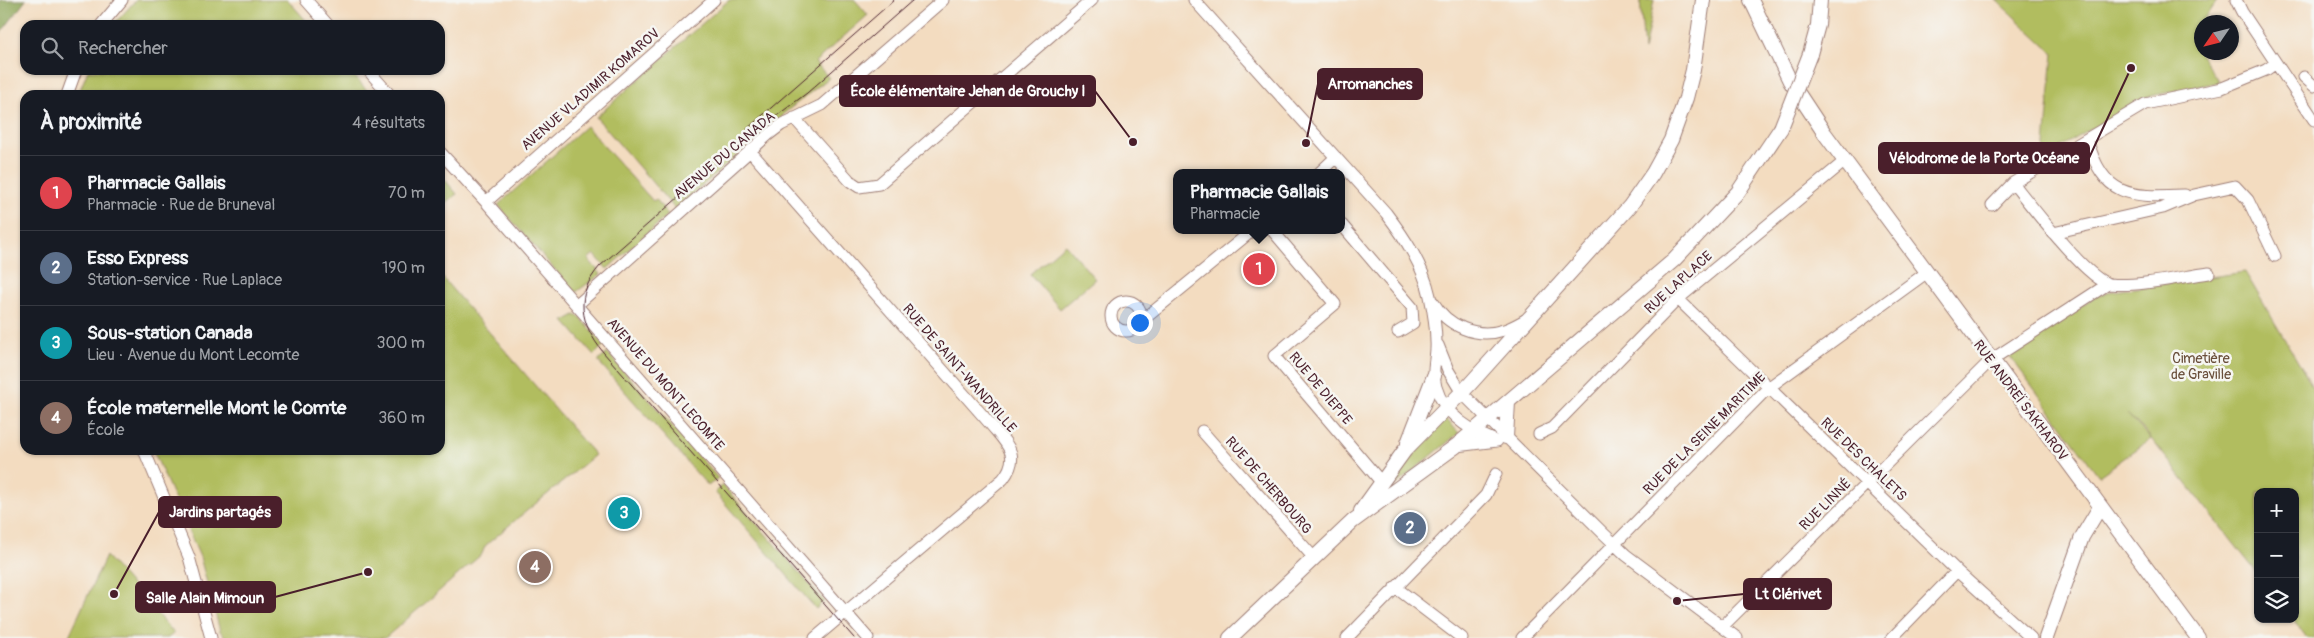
<!DOCTYPE html>
<html lang="fr">
<head>
<meta charset="utf-8">
<style>
	body { margin:0; font-family:Pangolin,sans-serif; background:#242831; color:#f1f3f6 }
	.controls { position:absolute; right:15px; bottom:15px; display:grid; overflow:hidden; border-radius:10px; box-shadow:0 1px 4px #0004 }
	.controls button { width:45px; height:45px; display:grid; place-items:center; padding:0; border:0; border-bottom:1px solid #363941; background:#171b24; color:#f1f3f6; font:25px sans-serif }
	.compass { position:absolute; left:2194px; top:15px; width:45px; height:45px; border-radius:50%; background:#171b24; box-shadow:0 1px 4px #0004; rotate:235deg }
	.you { position:absolute; left:1139px; top:322px; width:18px; height:18px; margin:-12px; border:4px solid #fff; border-radius:50%; background:#1a73e8; box-shadow:0 0 0 8px #1a73e833 }
	.badge { display:grid; place-items:center; width:32px; height:32px; border-radius:50%; background:#0f766e; color:#fff; font-size:16px; font-weight:700 }
	.pin { position:absolute; translate:-50% -50%; border:2px solid #fff; box-shadow:0 1px 5px #0006 }
	.popup { position:absolute; left:1173px; top:169px; width:172px; height:65px; box-sizing:border-box; display:grid; place-content:center; border-radius:10px; background:#171b24; filter:drop-shadow(0 1px 4px #0005); font-size:16px; white-space:nowrap; color:#9ea1a6 }
	.popup b { font-size:19px; color:#f1f3f6 }
	.popup::after { content:''; position:absolute; left:50%; top:100%; margin-left:-10px; border:10px solid transparent; border-top-color:#171b24 }
	.list { margin:0; padding:0; list-style:none }
	h2 { display:flex; justify-content:space-between; align-items:center; height:65px; margin:0; padding:0 20px; font-size:21px }
	h2 small { font-size:16px; font-weight:400; color:#9ea1a6 }
	.list li { display:grid; grid-template-columns:32px 1fr auto; gap:15px; align-items:center; box-sizing:border-box; height:75px; padding:0 20px; border-top:1px solid #363941 }
	.list b { display:block; font-size:19px; white-space:nowrap }
	.list p { margin:0; font-size:16px; white-space:nowrap; color:#9ea1a6 }
	.list em { font-size:16px; font-style:normal; color:#9ea1a6 }
	.icon { flex:none; width:28px; height:28px; fill:none; stroke:currentColor; stroke-width:2; stroke-linecap:round; stroke-linejoin:round }
	.map { position:relative; flex:none; width:2314px; height:638px; overflow:hidden }
	.search { position:absolute; background:#171b24; box-shadow:0 1px 4px #0004; left:20px; top:20px; width:425px; height:55px; display:flex; align-items:center; gap:12px; box-sizing:border-box; padding:0 18px; border-radius:15px; color:#9ea1a6; font-size:19px }
	.panel { position:absolute; background:#171b24; box-shadow:0 1px 4px #0004; left:20px; top:90px; width:425px; height:365px; border-radius:15px }
	.map>svg:first-child { display:block }
</style>
</head>
<body>
<div class="map">
<svg width="2314" height="638" viewBox="0 0 2314 638">
	<rect width="100%" height="100%" fill="#f6f6f2"/>
	<filter id="ink" filterUnits="userSpaceOnUse"><feTurbulence type="fractalNoise" baseFrequency=".02" numOctaves="2"/><feDisplacementMap in="SourceGraphic" scale="10" xChannelSelector="R" yChannelSelector="G"/><feConvolveMatrix kernelMatrix="1 2 1 2 8 2 1 2 1" color-interpolation-filters="sRGB"/></filter>
	<filter id="wash" filterUnits="userSpaceOnUse"><feTurbulence type="fractalNoise" baseFrequency=".0096" numOctaves="4" result="noise"/><feDisplacementMap in="SourceGraphic" scale="20" xChannelSelector="R" yChannelSelector="G"/><feGaussianBlur stdDeviation="1.12" result="paint"/><feColorMatrix in="noise" values="0 0 0 0 0 0 0 0 0 0 0 0 0 0 0 0 0 1.4 0 .05"/><feComposite in="paint" operator="in"/></filter>
	<g filter="url(#wash)">
		<rect width="100%" height="100%" fill="#f3dcc0"/>
		<!-- green -->
		<path fill="#b1bd5e" stroke="#7e6e44" d="M136 0H288L310 25H113Z
			M729 0H855L868 15 815 62 829 78 783 114V116L675 209 596 117Z
			M1640 0H1654L1644 51Z
			M1996 0H2217L2191 40 2219 82 2146 97 2044 157 2053 53Z
			M88 70H349L371 95H78Z
			M586 126 653 201 656 199 668 215 607 269 594 254 588 259 601 274 576 292 569 286 498 205Z
			M440 174 457 194 440 208Z
			M1065 244 1095 279 1060 309 1030 274Z
			M2245 272 2314 389V638H2307L2293 619H2295V492H2258V574L2145 431 2127 414 2151 439 2099 476 2009 355 2094 297 2107 292Z
			M440 275 595 455C559 486 521 514 485 546L482 554 385 638H226L220 631 200 557 153 450H440Z
			M575 315 580 317 604 345 594 355 564 321Z
			M608 353 718 478 708 486 598 361Z
			M1446 419 1459 433 1359 515Z
			M723 485 824 601 816 609 715 492Z
			M106 556 174 633 168 638H68Z"/>
		<!-- forest -->
		<path fill="#8ca455" stroke="#6b6240" d="M0 0H26L0 34Z"/>
	</g>
	<g filter="url(#ink)">
		<g fill="none" stroke-linecap="round" stroke-linejoin="round">
			<defs>
				<path id="minor" d="M306 0 328 25
					M1194 0 1386 213C1405 238 1423 265 1430 296 1433 310 1436 327 1436 342 1437 353 1433 365 1434 376 1437 410 1468 430 1496 441
					M2236 0 2242 12 2314 120
					M101 25 122 0
					M368 70 390 95
					M2304 77 2314 86
					M67 95 76 70
					M794 118 850 181 859 187 879 184 1092 0
					M2087 139C2104 199 2131 197 2185 195
					M750 151 992 426C1008 445 1021 456 1003 479L815 638
					M440 152 486 202 868 638
					M1319 173 1336 157
					M2013 183C2029 203 2088 281 2110 284 2138 287 2180 277 2209 273
					M486 202 714 0
					M1992 205 2013 183 2145 104 2222 88 2266 70 2276 63
					M1342 225 1412 307 1413 323 1398 332
					M1272 230 1335 304 1274 356 1382 483
					M2053 233 2163 208 2194 195 2235 186 2248 200 2275 256
					M1678 299 1957 571 2031 638
					M1111 316a15 15 0 1 1 30 0a15 15 0 1 1-30 0Z
					M1433 302C1447 326 1476 339 1504 330 1511 328 1518 324 1525 320
					M577 305 768 135 781 125 822 105 943 0
					M1138 324 1253 230
					M1438 345 1448 370 1462 393 1603 533 1626 555 1737 638
					M1202 431 1314 558
					M1539 434 1552 428 1678 299 1845 161
					M1456 446 1497 441
					M144 450 189 557 211 638
					M1395 587 1462 638
					M1722 627 1991 360 2108 284
					M1347 638 1486 495 1496 474
					M1522 638 1768 388 1926 273
					M1892 638 1957 571"/>
				<path id="tertiary" d="M1751 0 1790 81 1825 134 2198 638
					M1810 54 1818 25 1820 0
					M1506 437 1508 402
					M1408 443 1434 376
					M1361 511 1405 450 1470 384 1630 206 1653 173 1671 140 1686 98 1693 70 1703 0
					M1230 638 1353 521 1456 446 1674 260 1738 192 1781 128
					M2046 638 2082 537 2100 507"/>
			</defs>
			<!-- minor casing -->
			<use href="#minor" stroke="#9e7e76" stroke-width="13"/>
			<!-- tertiary casing -->
			<use href="#tertiary" stroke="#9e7e76" stroke-width="16"/>
			<!-- minor -->
			<use href="#minor" stroke="#fff" stroke-width="11"/>
			<!-- tertiary -->
			<use href="#tertiary" stroke="#fff" stroke-width="14"/>
			<!-- tram -->
			<path stroke="#4a1f2b" stroke-width="1" d="M747 129 894 0
				M854 638 603 352C580 323 574 296 600 266L743 141 807 93 913 0"/>
			<defs>
				<path id="tertiary-bridge" d="M1781 128 1810 54"/>
			</defs>
			<!-- tertiary-bridge casing -->
			<use href="#tertiary-bridge" stroke="#9e7e76" stroke-width="16" stroke-linecap="butt"/>
			<!-- tertiary-bridge -->
			<use href="#tertiary-bridge" stroke="#fff" stroke-width="14"/>
		</g>
	</g>
	<g text-anchor="middle" stroke-width="5" stroke-linejoin="round" paint-order="stroke">
		<!-- street labels -->
		<g font-size="14" fill="#4a1f2b" stroke="#f6f6f2">
			<text transform="translate(590 89) rotate(-41)" y="5">AVENUE VLADIMIR KOMAROV</text>
			<text transform="translate(724 155) rotate(-40)" y="5">AVENUE DU CANADA</text>
			<text transform="translate(1678 282) rotate(-42)" y="5">RUE LAPLACE</text>
			<text transform="translate(960 368) rotate(49)" y="5">RUE DE SAINT-WANDRILLE</text>
			<text transform="translate(666 384) rotate(49)" y="5">AVENUE DU MONT LECOMTE</text>
			<text transform="translate(1321 388) rotate(50)" y="5">RUE DE DIEPPE</text>
			<text transform="translate(2021 400) rotate(53)" y="5">RUE ANDREÏ SAKHAROV</text>
			<text transform="translate(1704 433) rotate(-45)" y="5">RUE DE LA SEINE MARITIME</text>
			<text transform="translate(1864 459) rotate(44)" y="5">RUE DES CHALETS</text>
			<text transform="translate(1269 485) rotate(49)" y="5">RUE DE CHERBOURG</text>
			<text transform="translate(1825 504) rotate(-45)" y="5">RUE LINNÉ</text>
		</g>
		<!-- park labels -->
		<g font-size="14" fill="#694e3a" stroke="#f6f6f2">
			<text x="2201" y="363">Cimetière<tspan x="2201" dy="16">de Graville</tspan></text>
		</g>
	</g>
	<!-- callouts -->
	<path fill="none" stroke="#4a1f2b" stroke-width="2" d="M1306 143L1318 84M1133 142L1095 91M2131 68L2089 158M114 594L159 512M1677 601L1744 594M368 572L275 597"/>
	<g fill="#4a1f2b" stroke="#f6f6f2" stroke-width="2">
		<circle cx="1306" cy="143" r="5"/>
		<circle cx="1133" cy="142" r="5"/>
		<circle cx="2131" cy="68" r="5"/>
		<circle cx="114" cy="594" r="5"/>
		<circle cx="1677" cy="601" r="5"/>
		<circle cx="368" cy="572" r="5"/>
	</g>
	<g fill="#4a1f2b" stroke="#4a1f2b" stroke-width="2">
		<rect x="1318" y="69" width="104" height="30" rx="5"/>
		<rect x="840" y="76" width="255" height="30" rx="5"/>
		<rect x="1879" y="143" width="210" height="30" rx="5"/>
		<rect x="159" y="497" width="122" height="30" rx="5"/>
		<rect x="1744" y="579" width="87" height="30" rx="5"/>
		<rect x="136" y="582" width="139" height="30" rx="5"/>
	</g>
	<g font-size="15" text-anchor="middle" font-weight="bold" fill="#fff">
		<text x="1370" y="89">Arromanches</text>
		<text x="968" y="96">École élémentaire Jehan de Grouchy I</text>
		<text x="1984" y="163">Vélodrome de la Porte Océane</text>
		<text x="220" y="517">Jardins partagés</text>
		<text x="1788" y="599">Lt Clérivet</text>
		<text x="205" y="603">Salle Alain Mimoun</text>
	</g>
</svg>
<div class="controls">
<button>+</button>
<button>−</button>
<button><svg class="icon" aria-label="layers" viewBox="0 0 24 24"><path d="M12 4l9 5-9 5-9-5zM3 14l9 5 9-5"/></svg></button>
</div>
<svg class="compass" viewBox="-18 -18 36 36"><path d="M0-13l5 13h-10z" fill="#e53935"/><path d="M0 13l5-13h-10z" fill="#9ea1a6"/></svg>
<div class="you"></div>
<div class="pin badge" style="left:1259px;top:269px;background:#e0444e">1</div>
<div class="popup"><b>Pharmacie Gallais</b>Pharmacie</div>
<div class="pin badge" style="left:1410px;top:528px;background:#5c6f8a">2</div>
<div class="pin badge" style="left:624px;top:513px;background:#0f9aa8">3</div>
<div class="pin badge" style="left:535px;top:567px;background:#8d6e63">4</div>
<div class="search"><svg class="icon" aria-label="search" viewBox="0 0 24 24"><circle cx="10" cy="10" r="6"/><path d="M15 15l6 6"/></svg>Rechercher</div>
<section class="panel">
<h2>À proximité<small>4 résultats</small></h2>
<ul class="list">
<li><span class="badge" style="background:#e0444e">1</span><div><b>Pharmacie Gallais</b><p>Pharmacie · Rue de Bruneval</p></div><em>70 m</em></li>
<li><span class="badge" style="background:#5c6f8a">2</span><div><b>Esso Express</b><p>Station-service · Rue Laplace</p></div><em>190 m</em></li>
<li><span class="badge" style="background:#0f9aa8">3</span><div><b>Sous-station Canada</b><p>Lieu · Avenue du Mont Lecomte</p></div><em>300 m</em></li>
<li><span class="badge" style="background:#8d6e63">4</span><div><b>École maternelle Mont le Comte</b><p>École</p></div><em>360 m</em></li>
</ul>
</section>
</div>
</body>
</html>
